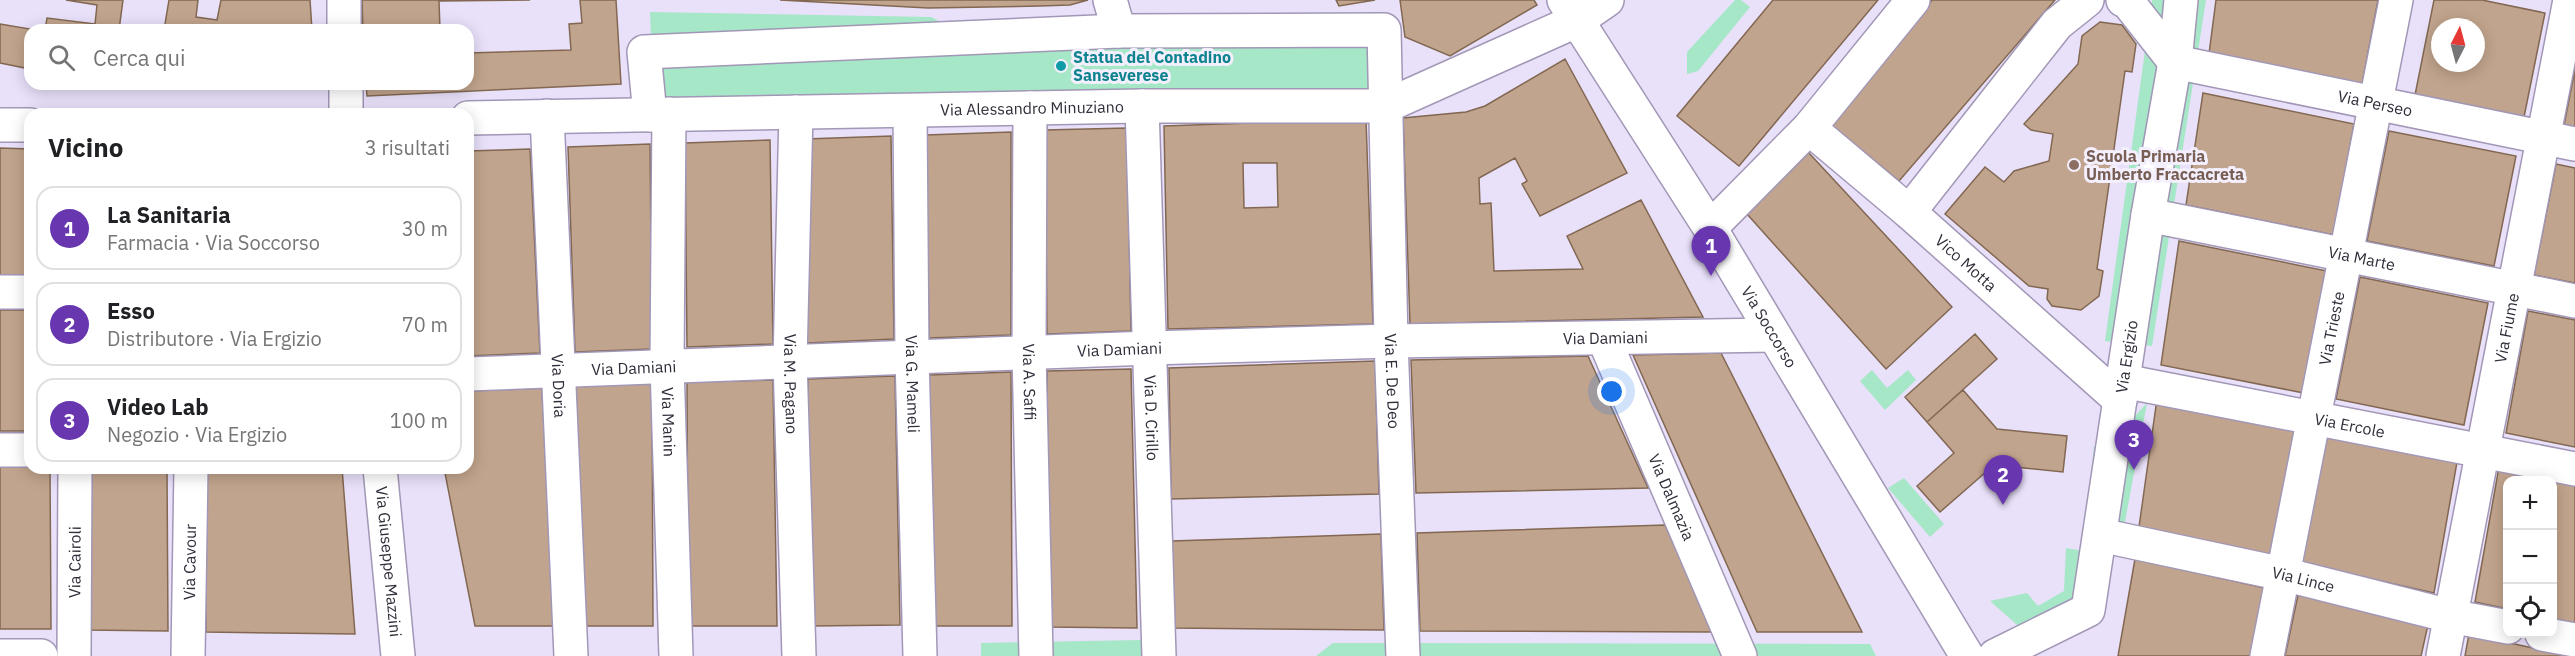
<!DOCTYPE html>
<html lang="it">
<head>
<meta charset="utf-8">
<style>
	body { margin:0; font-family:"IBM Plex Sans",sans-serif; background:#f6f6f6; color:#202124 }
	.controls { position:absolute; right:18px; bottom:18px; display:grid; overflow:hidden; border-radius:12px; box-shadow:0 3px 15px #0003 }
	.controls button { width:54px; height:54px; display:grid; place-items:center; padding:0; border:0; border-bottom:2px solid #e0e0e0; background:#fff; color:#202124; font:30px sans-serif }
	.compass { position:absolute; left:2431px; top:18px; width:54px; height:54px; border-radius:50%; background:#fff; box-shadow:0 3px 15px #0003; rotate:6deg }
	.you { position:absolute; left:1612px; top:392px; width:21px; height:21px; margin:-15px; border:4px solid #fff; border-radius:50%; background:#1a73e8; box-shadow:0 0 0 9px #1a73e833 }
	.badge { display:grid; place-items:center; width:39px; height:39px; border-radius:50%; background:#6837af; color:#fff; font-size:20px; font-weight:700 }
	.pin { position:absolute; translate:-50% -50px; filter:drop-shadow(0 2px 3px #0008) }
	.pin::after { content:''; position:absolute; top:32px; width:21px; height:18px; background:inherit; clip-path:polygon(0 0,100% 0,50% 100%) }
	.list { margin:0; padding:0; list-style:none }
	h2 { display:flex; justify-content:space-between; align-items:center; height:78px; margin:0; padding:0 24px; font-size:26px }
	h2 small { font-size:20px; font-weight:400; color:#757577 }
	.list li { display:grid; grid-template-columns:39px 1fr auto; gap:18px; align-items:center; box-sizing:border-box; height:84px; margin:0 12px 12px; padding:0 12px; border:2px solid #e0e0e0; border-radius:18px }
	.list b { display:block; font-size:22px; white-space:nowrap }
	.list p { margin:0; font-size:20px; white-space:nowrap; color:#757577 }
	.list em { font-size:20px; font-style:normal; color:#757577 }
	.icon { flex:none; width:33px; height:33px; fill:none; stroke:currentColor; stroke-width:2; stroke-linecap:round; stroke-linejoin:round }
	.map { position:relative; flex:none; width:2575px; height:656px; overflow:hidden }
	.search { position:absolute; background:#fff; box-shadow:0 3px 15px #0003; left:24px; top:24px; width:450px; height:66px; display:flex; align-items:center; gap:15px; box-sizing:border-box; padding:0 21px; border-radius:18px; color:#757577; font-size:22px }
	.panel { position:absolute; background:#fff; box-shadow:0 3px 15px #0003; left:24px; top:108px; width:450px; height:366px; border-radius:18px }
	.map>svg:first-child { display:block }
</style>
</head>
<body>
<div class="map">
<svg width="2575" height="656" viewBox="0 0 2575 656">
	<rect width="100%" height="100%" fill="#e9e0fa"/>
	<!-- green -->
	<path fill="#a5e7c7" d="M1735 0H1741L1750 7 1698 71 1687 74V52Z
		M2152 0H2206L2152 346 2105 341Z
		M650 12 931 17 977 40 1374 35 1383 90 654 103Z
		M1872 370 1887 388 1908 370 1916 380 1885 410 1860 381Z
		M2147 403 2124 527 2086 519 2094 446 2106 447Z
		M1904 478 1944 524 1930 537 1888 488Z
		M2066 548 2090 552 2080 603 2025 632 1990 601 2027 593 2038 606 2064 591Z
		M1142 640V656H981V643Z
		M1333 643 1870 644 1876 656H1316Z"/>
	<!-- building -->
	<path fill="#c1a48d" stroke="#826852" stroke-width="1.5" fill-rule="evenodd" d="M66 0H123L119 30H45L47 18 95 24 97 5Z
		M169 0H198L196 17 217 20 221 0H310L312 30H164Z
		M362 0H530L439 1 440 30H363Z
		M580 0H616L621 84 367 96 366 84H468V53L571 50 569 24 582 23Z
		M780 0H1088L1070 5 1040 6 928 8Z
		M1336 0H1375L1339 6Z
		M1400 0H1534L1537 5 1450 56 1405 37Z
		M1773 0H1878L1739 166 1677 116Z
		M1932 0H2055L1899 181 1830 124Z
		M2216 0H2378L2362 85 2209 54Z
		M2434 0H2482L2545 13 2524 117 2415 95ZM2440 27H2476V63H2440Z
		M2100 22 2122 25 2136 44 2132 72 2125 71 2097 269 2103 271 2099 296 2081 310 2052 306 2047 299 2048 289 2029 286 1945 214 1985 167 2004 182 2014 171 2049 161 2053 134 2031 130 2024 124 2078 64 2082 36Z
		M0 24 30 29 25 68 0 63Z
		M1565 59 1627 173 1540 216 1522 184 1527 181 1515 158 1479 178 1480 204 1491 203 1494 271 1583 269 1567 236 1641 200 1703 317 1410 324 1403 118 1466 112 1485 106Z
		M2575 70V127L2564 125Z
		M168 84H315L316 88 208 89Z
		M2203 93 2354 124 2334 235 2186 205Z
		M1366 119 1373 324 1168 329 1164 126ZM1243 163H1277L1278 207 1244 208Z
		M1127 128 1131 331 1047 334 1045 130Z
		M2389 131 2516 156 2494 266 2367 241Z
		M1011 132V335L929 338 926 135Z
		M891 136 894 339 807 343 806 139Z
		M770 140 773 344 687 347 685 143Z
		M650 144 652 349 575 352 568 147Z
		M0 148 30 149V275H0Z
		M530 149 540 353 468 356V151Z
		M1808 152 1952 307 1886 369 1747 214Z
		M2556 164 2575 168V283L2534 275Z
		M2179 241 2327 271 2304 393 2161 365Z
		M2360 277 2488 303 2464 425 2336 399Z
		M0 310H30V431H0Z
		M2528 311 2575 320V447L2506 433Z
		M1975 334 1997 359 1927 422 1905 397Z
		M1721 353 1862 632H1757L1633 355Z
		M1588 356 1648 488 1416 493 1411 360Z
		M1375 361 1379 494 1171 499 1169 368Z
		M1131 369 1137 628 1049 627 1047 371Z
		M1011 372 1012 626H932L929 375Z
		M895 376 900 625 810 626 808 379Z
		M773 380 777 626H688L687 382Z
		M652 383 653 626H583L576 386Z
		M542 388 554 626H475L444 468H468V391Z
		M1963 390 1997 429 2067 436 2063 472 1994 465 1940 512 1917 486 1954 453 1927 422Z
		M2157 399 2297 427 2271 556 2139 527Z
		M2328 433 2457 462 2434 593 2300 563Z
		M30 466 50 468 51 629H0V467Z
		M2499 467 2575 484V625L2552 620V480H2508V609L2475 602Z
		M86 468H167L168 631 86 630Z
		M204 468H342L355 634 206 632Z
		M1665 525 1714 632 1420 631 1417 533Z
		M1381 534 1384 630 1173 628 1172 541Z
		M2135 559 2265 588 2252 656H2118Z
		M2298 595 2428 625 2421 656H2285Z
		M2469 634 2570 656H2465Z"/>
	<g fill="none" stroke-linecap="round" stroke-linejoin="round">
		<defs>
			<g id="minor">
				<path d="M344 0V30"/>
				<path d="M1110 0 1119 31"/>
				<path id="s1" d="M1564 0 1710 228 1967 656"/>
				<path id="s2" d="M2123 0 2127 1 2175 62 2575 144"/>
				<path d="M346 84V114"/>
				<path id="s3" d="M1142 106 1159 656"/>
				<path id="s4" d="M1030 108 1029 353 1036 656"/>
				<path id="s5" d="M910 111 912 357 920 656"/>
				<path id="s6" d="M796 112 790 361 799 656"/>
				<path id="s7" d="M669 114 667 365 676 656"/>
				<path id="s8" d="M650 115 644 52 1119 31 1384 30 1391 341 1403 656"/>
				<path id="s9" d="M547 116 571 656"/>
				<path id="s10" d="M468 118 1142 106H1386L1578 20 1607 0"/>
				<path d="M0 125H30"/>
				<path id="s11" d="M1809 128 1909 212 2120 400"/>
				<path d="M1909 212 2057 24 2087 0"/>
				<path id="s12" d="M2148 215 2575 301"/>
				<path d="M1710 228 1809 128 1913 0"/>
				<path d="M0 292H30"/>
				<path id="s13" d="M1604 339 1740 656"/>
				<path id="s14" d="M468 374 1150 348 1391 341 1773 335"/>
				<path id="s15" d="M2123 381 2575 469"/>
				<path d="M0 450H30"/>
				<path id="s16" d="M380 468 398 656"/>
				<path id="s17" d="M2100 535 2283 574 2450 616 2508 627"/>
				<path d="M2542 634 2575 640"/>
				<path d="M0 656H41"/>
				<path id="s18" d="M74 656 75 468"/>
				<path id="s19" d="M188 656 191 468"/>
				<path id="s20" d="M1995 656 2088 610 2148 215 2175 62 2181 0"/>
				<path id="s21" d="M2267 656 2396 0"/>
				<path id="s22" d="M2443 656 2570 0"/>
			</g>
		</defs>
		<!-- minor casing -->
		<use href="#minor" stroke="#a297b6" stroke-width="36"/>
		<!-- minor -->
		<use href="#minor" stroke="#fff" stroke-width="33"/>
	</g>
	<!-- markers -->
	<circle fill="#0f9aa8" stroke="#f4effd" stroke-width="2" cx="1061" cy="66" r="6"/>
	<circle fill="#8d6e63" stroke="#f4effd" stroke-width="2" cx="2074" cy="165" r="6"/>
	<g text-anchor="middle" stroke-width="6" stroke-linejoin="round" paint-order="stroke">
		<!-- culture labels -->
		<g font-size="16" font-weight="bold" fill="#0d838f" stroke="#f4effd" text-anchor="start">
			<text x="1073" y="63">Statua del Contadino<tspan x="1073" dy="18">Sanseverese</tspan></text>
		</g>
		<!-- street labels -->
		<g font-size="16" fill="#322d3a" stroke="#f4effd">
			<text dy="6" stroke="none"><textPath href="#s2" startOffset="286">Via Perseo</textPath></text>
			<text dy="6" stroke="none"><textPath href="#s10" startOffset="564">Via Alessandro Minuziano</textPath></text>
			<text dy="6" stroke="none"><textPath href="#s12" startOffset="218">Via Marte</textPath></text>
			<text dy="6" stroke="none"><textPath href="#s11" startOffset="207">Vico Motta</textPath></text>
			<text dy="6" stroke="none"><textPath href="#s1" startOffset="386">Via Soccorso</textPath></text>
			<text dy="6" stroke="none"><textPath href="#s21" startOffset="334">Via Trieste</textPath></text>
			<text dy="6" stroke="none"><textPath href="#s22" startOffset="334">Via Fiume</textPath></text>
			<text dy="6" stroke="none"><textPath href="#s14" startOffset="1138">Via Damiani</textPath></text>
			<text dy="6" stroke="none"><textPath href="#s14" startOffset="652">Via Damiani</textPath></text>
			<text dy="6" stroke="none"><textPath href="#s20" startOffset="360">Via Ergizio</textPath></text>
			<text dy="6" stroke="none"><textPath href="#s14" startOffset="166">Via Damiani</textPath></text>
			<text dy="6" stroke="none"><textPath href="#s8" startOffset="1155">Via E. De Deo</textPath></text>
			<text dy="6" stroke="none"><textPath href="#s4" startOffset="274">Via A. Saffi</textPath></text>
			<text dy="6" stroke="none"><textPath href="#s5" startOffset="273">Via G. Mameli</textPath></text>
			<text dy="6" stroke="none"><textPath href="#s6" startOffset="272">Via M. Pagano</textPath></text>
			<text dy="6" stroke="none"><textPath href="#s9" startOffset="270">Via Doria</textPath></text>
			<text dy="6" stroke="none"><textPath href="#s3" startOffset="312">Via D. Cirillo</textPath></text>
			<text dy="6" stroke="none"><textPath href="#s7" startOffset="308">Via Manin</textPath></text>
			<text dy="6" stroke="none"><textPath href="#s15" startOffset="231">Via Ercole</textPath></text>
			<text dy="6" stroke="none"><textPath href="#s13" startOffset="172">Via Dalmazia</textPath></text>
			<text dy="6" stroke="none"><textPath href="#s18" startOffset="94">Via Cairoli</textPath></text>
			<text dy="6" stroke="none"><textPath href="#s19" startOffset="94">Via Cavour</textPath></text>
			<text dy="6" stroke="none"><textPath href="#s16" startOffset="94">Via Giuseppe Mazzini</textPath></text>
			<text dy="6" stroke="none"><textPath href="#s17" startOffset="208">Via Lince</textPath></text>
		</g>
		<!-- education labels -->
		<g font-size="16" font-weight="bold" fill="#785e54" stroke="#f4effd" text-anchor="start">
			<text x="2086" y="162">Scuola Primaria<tspan x="2086" dy="18">Umberto Fraccacreta</tspan></text>
		</g>
	</g>
</svg>
<div class="controls">
<button>+</button>
<button>−</button>
<button><svg class="icon" aria-label="locate" viewBox="0 0 24 24"><circle cx="12" cy="12" r="6"/><path d="M12 2v4M12 18v4M2 12h4M18 12h4"/></svg></button>
</div>
<svg class="compass" viewBox="-18 -18 36 36"><path d="M0-13l5 13h-10z" fill="#e53935"/><path d="M0 13l5-13h-10z" fill="#757577"/></svg>
<div class="you"></div>
<div class="pin badge" style="left:1711px;top:276px">1</div>
<div class="pin badge" style="left:2003px;top:505px">2</div>
<div class="pin badge" style="left:2134px;top:470px">3</div>
<div class="search"><svg class="icon" aria-label="search" viewBox="0 0 24 24"><circle cx="10" cy="10" r="6"/><path d="M15 15l6 6"/></svg>Cerca qui</div>
<section class="panel">
<h2>Vicino<small>3 risultati</small></h2>
<ul class="list">
<li><span class="badge">1</span><div><b>La Sanitaria</b><p>Farmacia · Via Soccorso</p></div><em>30 m</em></li>
<li><span class="badge">2</span><div><b>Esso</b><p>Distributore · Via Ergizio</p></div><em>70 m</em></li>
<li><span class="badge">3</span><div><b>Video Lab</b><p>Negozio · Via Ergizio</p></div><em>100 m</em></li>
</ul>
</section>
</div>
</body>
</html>
